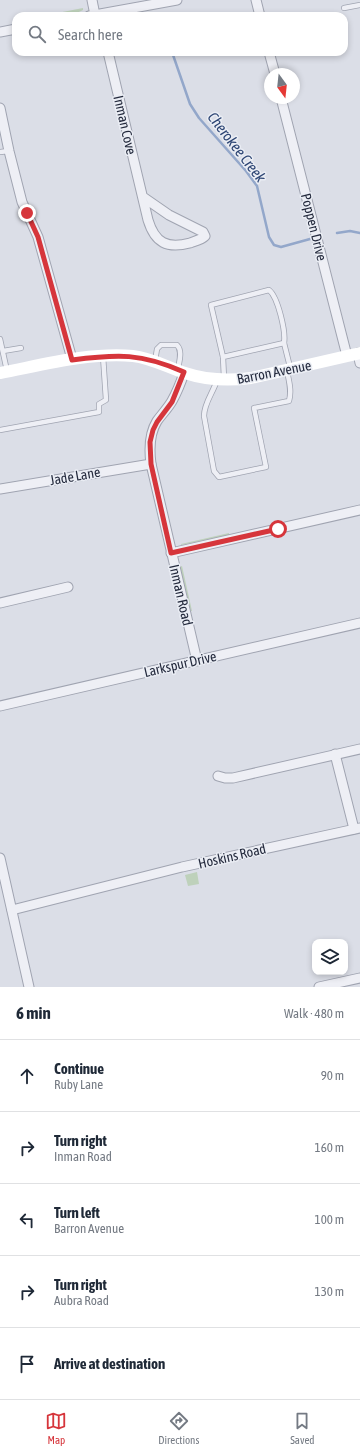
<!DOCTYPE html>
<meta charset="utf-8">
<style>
body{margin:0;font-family:"Asap Condensed",sans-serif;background:#f2f2f3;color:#1f2937}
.controls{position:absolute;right:12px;bottom:12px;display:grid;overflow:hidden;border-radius:8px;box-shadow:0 2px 6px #0003}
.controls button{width:36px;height:36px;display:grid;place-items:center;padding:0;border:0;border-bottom:1px solid #e0e1e3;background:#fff;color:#1f2937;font:20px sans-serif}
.compass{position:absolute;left:264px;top:68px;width:36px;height:36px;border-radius:50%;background:#fff;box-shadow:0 2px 6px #0003;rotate:165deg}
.stop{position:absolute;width:12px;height:12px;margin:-9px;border:3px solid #d6353b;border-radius:50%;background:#fff}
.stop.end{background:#d6353b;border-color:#fff;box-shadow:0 1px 4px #0008}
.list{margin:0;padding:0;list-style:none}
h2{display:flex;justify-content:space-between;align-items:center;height:52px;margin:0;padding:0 16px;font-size:17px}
h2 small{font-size:13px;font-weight:400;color:#747a83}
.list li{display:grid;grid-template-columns:26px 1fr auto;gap:12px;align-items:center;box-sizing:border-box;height:72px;padding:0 16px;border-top:1px solid #e0e1e3}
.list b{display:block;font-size:15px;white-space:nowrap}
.list p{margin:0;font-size:13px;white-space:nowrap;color:#747a83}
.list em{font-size:13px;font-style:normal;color:#747a83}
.icon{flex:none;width:22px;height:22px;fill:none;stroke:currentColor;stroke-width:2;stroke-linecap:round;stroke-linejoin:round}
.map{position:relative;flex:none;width:360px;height:987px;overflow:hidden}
.search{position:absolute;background:#fff;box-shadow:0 2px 6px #0003;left:12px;right:12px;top:12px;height:44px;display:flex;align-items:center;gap:10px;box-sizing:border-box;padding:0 14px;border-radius:12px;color:#747a83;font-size:15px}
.sheet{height:412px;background:#fff}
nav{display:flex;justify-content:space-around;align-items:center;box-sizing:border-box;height:56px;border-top:1px solid #e0e1e3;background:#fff;font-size:11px;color:#747a83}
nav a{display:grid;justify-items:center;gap:2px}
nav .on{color:#d6353b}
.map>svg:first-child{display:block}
</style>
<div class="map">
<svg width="360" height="987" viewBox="0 0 360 987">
<rect width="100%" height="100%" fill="#dbdee7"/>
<!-- green -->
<g fill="#bed1bb">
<path d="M83,8V10C71,17 55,16 42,16Z"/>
<path d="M229,533V535L181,545V544Z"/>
<path d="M182,566L192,611H191L180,567Z"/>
<path d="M197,872L199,884L188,886L185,875Z"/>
</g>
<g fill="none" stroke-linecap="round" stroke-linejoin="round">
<!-- stream -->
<g stroke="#93a7ca" stroke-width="2.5">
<path d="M162,15V16"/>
<path d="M172,52L190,104L199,118L246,171L257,186L269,237L274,245L281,247L310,239"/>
<path d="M337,233L350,231L360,233"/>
</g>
<defs>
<g id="lane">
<path d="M344,8L360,5"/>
<path d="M0,152L9,151"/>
<path d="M0,339L7,371"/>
<path d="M3,351L21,348"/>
<path d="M223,357L211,305L269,290C278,297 286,332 284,343"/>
<path d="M155,361L157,349L161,345H177C183,351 179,362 178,369"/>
<path d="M224,378L223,357L284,343L290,367"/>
<path d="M217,380C213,393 204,403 204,416L214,471L219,477L266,467L254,408L289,401C292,391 289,381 287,371"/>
<path d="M0,430L99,412V404L106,400L103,356"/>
</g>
<g id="street">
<path d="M92,0L95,15"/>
<path d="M256,0L260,16"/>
<path d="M89,16L177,0"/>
<path d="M0,32L16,29"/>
<path d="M108,52L148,220C155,243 167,249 190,243C195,241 201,240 205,236L203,232L169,215L143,197"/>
<path d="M269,52L275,74"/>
<path d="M281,98L347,356"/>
<path d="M0,108L9,151L22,202L38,237L72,359"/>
<path d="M358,353L360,363"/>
<path d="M184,373C181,382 177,392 172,401C168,408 162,414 157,421C149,434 149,449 151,464L197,661"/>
<path d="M0,489L151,464"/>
<path d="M171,553L360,510"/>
<path d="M0,603L68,587"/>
<path d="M0,706L360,623"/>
<path d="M335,754L354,829"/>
<path d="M218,776L225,778H233L360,749"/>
<path d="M0,858L29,987"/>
<path d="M12,910L182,867L360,828"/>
<path d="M319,987L360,978"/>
</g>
</defs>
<!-- lane casing -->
<use href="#lane" stroke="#a0a4b1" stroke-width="6"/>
<!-- street casing -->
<use href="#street" stroke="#a0a4b1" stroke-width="11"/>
<!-- lane -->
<use href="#lane" stroke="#eeeff5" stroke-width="4.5"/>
<!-- street -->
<use href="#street" stroke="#eeeff5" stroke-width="9"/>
<!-- secondary -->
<path stroke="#fff" stroke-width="12" d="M0,373C42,365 90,352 133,356C151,358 167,367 185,373C206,380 228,381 251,378L360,353"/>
</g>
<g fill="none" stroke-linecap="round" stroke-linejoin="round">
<!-- route -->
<path stroke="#d6353b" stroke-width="5" d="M27,213L38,237L72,360C118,354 141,353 184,372L172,402L157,422L153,430L150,442L151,464L171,553L278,529"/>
</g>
<g text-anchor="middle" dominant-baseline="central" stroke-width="3" stroke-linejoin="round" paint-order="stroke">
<!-- street labels -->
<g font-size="14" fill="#242a3d" stroke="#eaedf4">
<text transform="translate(125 125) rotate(77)">Inman Cove</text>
<text transform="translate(314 227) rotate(76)">Poppen Drive</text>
<text transform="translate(274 372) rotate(-11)">Barron Avenue</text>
<text transform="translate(75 476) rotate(-10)">Jade Lane</text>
<text transform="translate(181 595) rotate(77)">Inman Road</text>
<text transform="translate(180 664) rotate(-13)">Larkspur Drive</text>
<text transform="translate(232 856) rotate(-13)">Hoskins Road</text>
</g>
<!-- water labels -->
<g font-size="15" font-style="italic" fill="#2c4473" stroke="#eaedf4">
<text transform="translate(237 147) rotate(52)">Cherokee Creek</text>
</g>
</g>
</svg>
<div class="controls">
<button><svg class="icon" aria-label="layers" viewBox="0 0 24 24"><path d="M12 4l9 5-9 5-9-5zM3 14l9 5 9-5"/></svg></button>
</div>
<svg class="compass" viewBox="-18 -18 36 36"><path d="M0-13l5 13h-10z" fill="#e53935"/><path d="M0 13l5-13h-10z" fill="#747a83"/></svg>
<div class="stop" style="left:278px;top:529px"></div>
<div class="stop end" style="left:27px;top:213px"></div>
<div class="search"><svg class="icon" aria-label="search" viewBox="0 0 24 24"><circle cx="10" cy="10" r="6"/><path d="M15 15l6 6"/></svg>Search here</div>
</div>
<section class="sheet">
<h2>6 min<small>Walk · 480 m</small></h2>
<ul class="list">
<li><svg class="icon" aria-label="ahead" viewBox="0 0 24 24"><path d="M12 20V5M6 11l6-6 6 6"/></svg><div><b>Continue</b><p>Ruby Lane</p></div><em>90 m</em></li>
<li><svg class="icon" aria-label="right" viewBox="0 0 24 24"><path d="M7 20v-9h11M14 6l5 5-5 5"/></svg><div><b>Turn right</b><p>Inman Road</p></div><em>160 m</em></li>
<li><svg class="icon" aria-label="left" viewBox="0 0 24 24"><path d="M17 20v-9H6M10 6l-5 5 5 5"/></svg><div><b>Turn left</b><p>Barron Avenue</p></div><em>100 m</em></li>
<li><svg class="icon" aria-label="right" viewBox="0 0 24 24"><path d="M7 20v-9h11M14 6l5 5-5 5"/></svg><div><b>Turn right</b><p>Aubra Road</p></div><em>130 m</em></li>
<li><svg class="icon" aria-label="arrive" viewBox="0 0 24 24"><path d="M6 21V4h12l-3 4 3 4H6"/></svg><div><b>Arrive at destination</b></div></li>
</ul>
</section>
<nav>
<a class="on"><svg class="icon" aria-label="map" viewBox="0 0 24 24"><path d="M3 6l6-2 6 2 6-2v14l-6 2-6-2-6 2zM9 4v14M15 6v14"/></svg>Map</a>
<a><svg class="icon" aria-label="directions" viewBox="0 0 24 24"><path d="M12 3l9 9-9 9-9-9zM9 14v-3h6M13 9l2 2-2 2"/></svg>Directions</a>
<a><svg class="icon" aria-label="saved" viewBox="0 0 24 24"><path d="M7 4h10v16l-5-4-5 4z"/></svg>Saved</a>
</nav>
